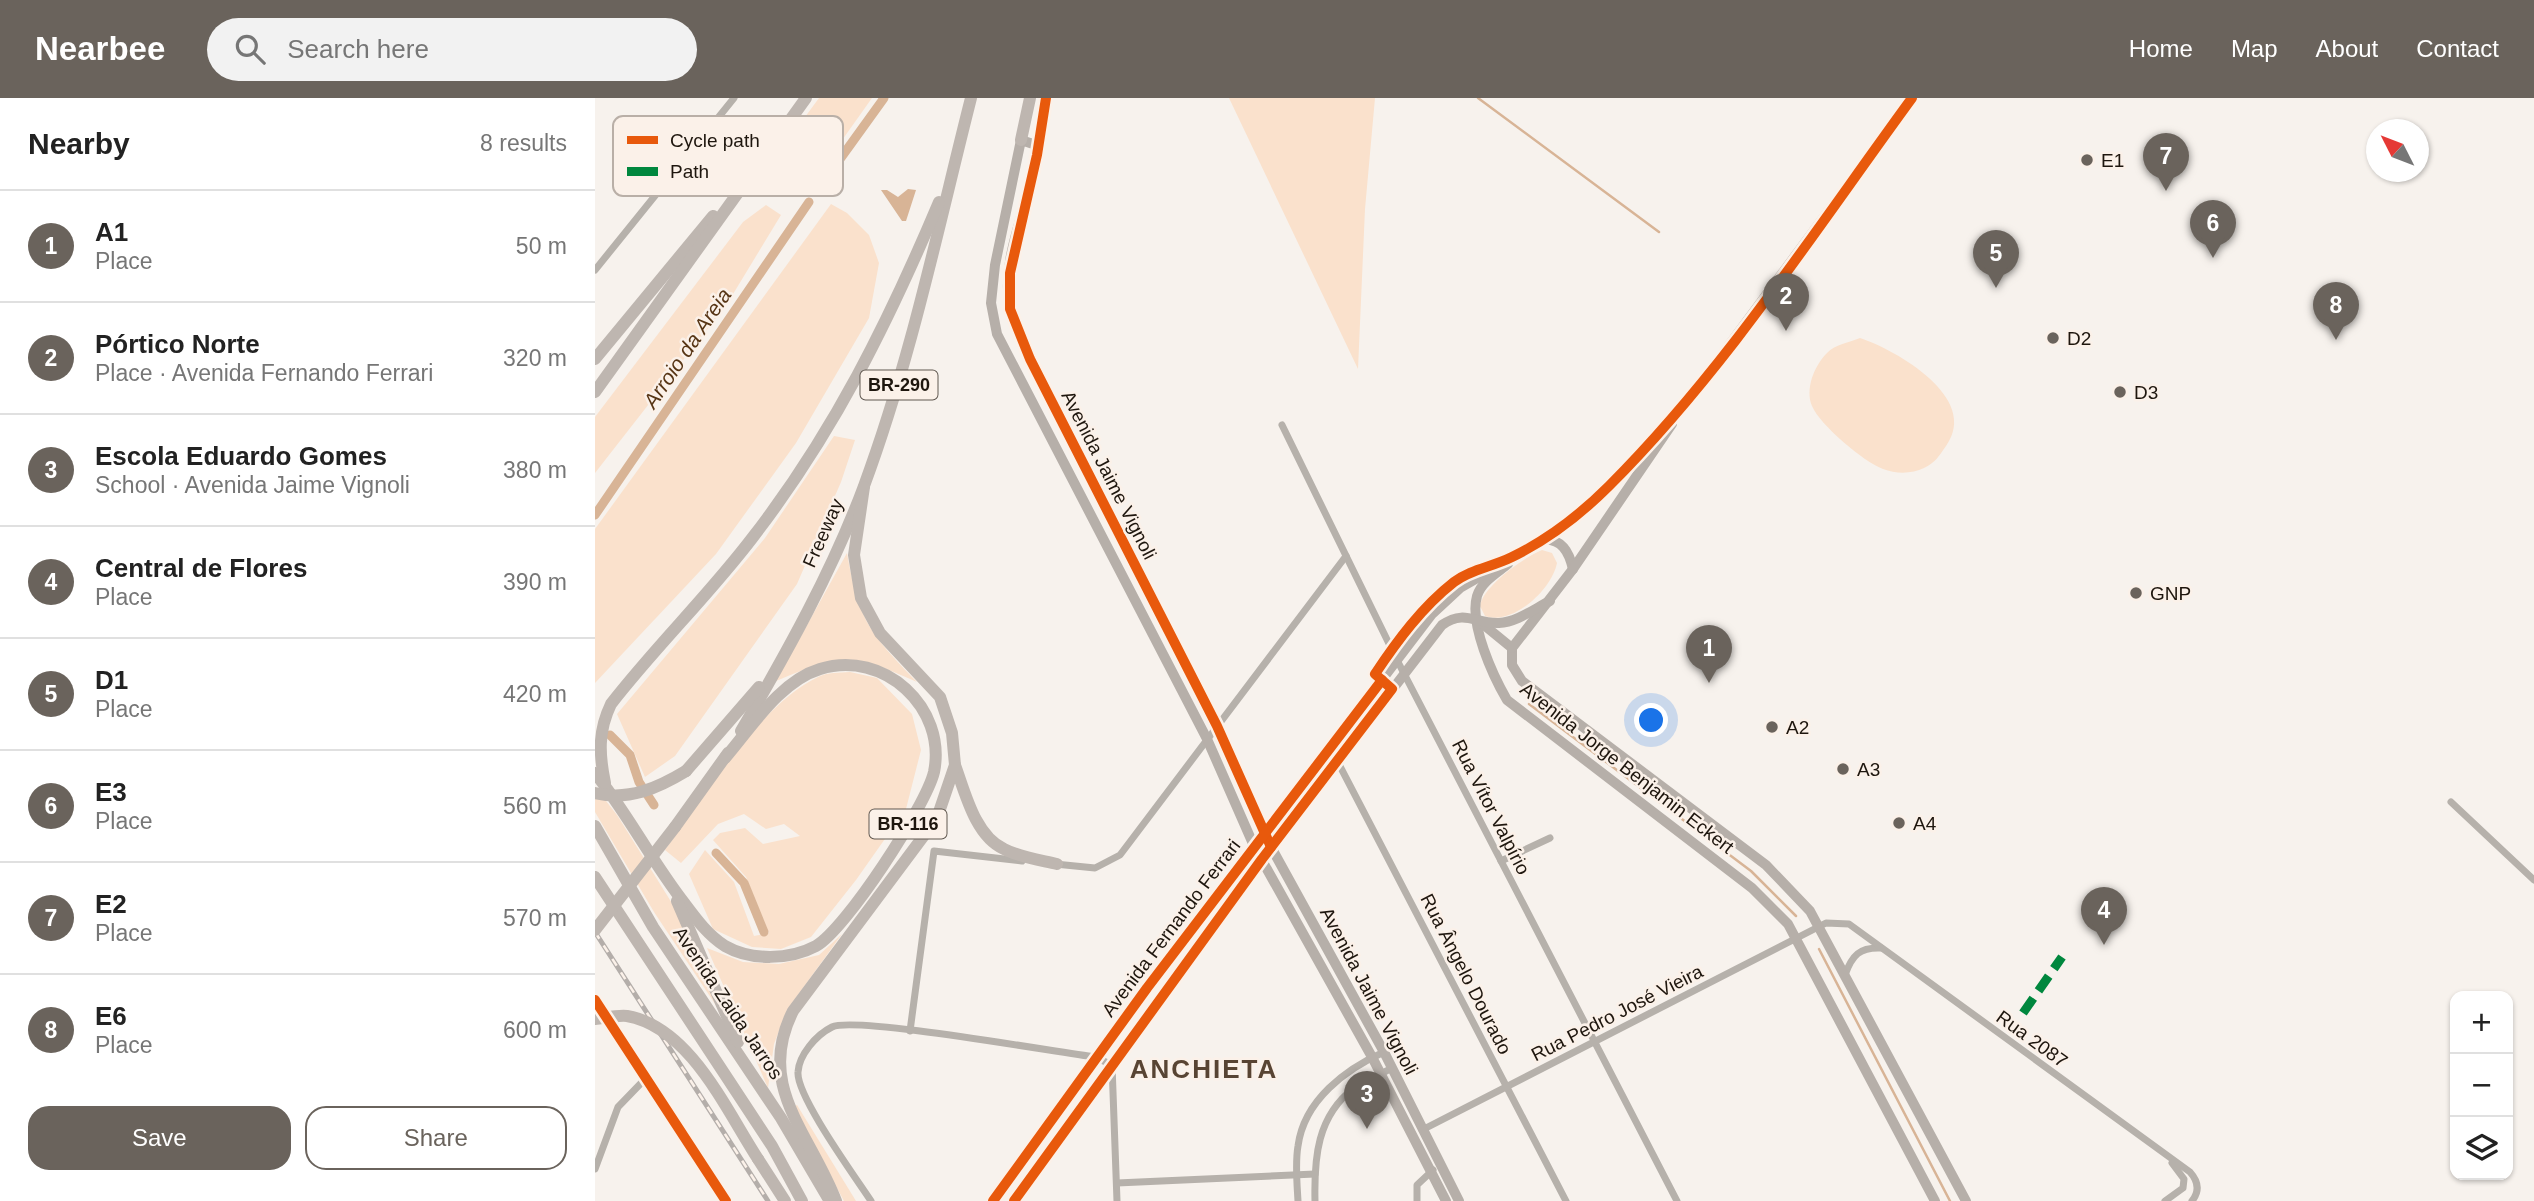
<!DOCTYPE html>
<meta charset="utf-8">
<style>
body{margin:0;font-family:Arial,sans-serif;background:#f2f2f2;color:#222}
.controls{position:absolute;right:21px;bottom:21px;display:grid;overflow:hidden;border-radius:14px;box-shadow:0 2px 5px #0004}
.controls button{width:63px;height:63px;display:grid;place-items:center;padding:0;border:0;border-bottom:2px solid #e0e0e0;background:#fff;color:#222;font:35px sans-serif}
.compass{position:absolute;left:1771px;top:21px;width:63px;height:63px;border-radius:50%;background:#fff;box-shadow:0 2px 5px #0004;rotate:312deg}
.you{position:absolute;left:1057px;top:623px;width:24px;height:24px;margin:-18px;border:5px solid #fff;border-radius:50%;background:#1a73e8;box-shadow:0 0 0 10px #1a73e833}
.badge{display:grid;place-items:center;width:46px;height:46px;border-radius:50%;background:#6a635c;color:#fff;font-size:23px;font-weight:700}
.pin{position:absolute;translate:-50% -58px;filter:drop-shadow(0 2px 4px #0008)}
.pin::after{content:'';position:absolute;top:37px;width:24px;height:21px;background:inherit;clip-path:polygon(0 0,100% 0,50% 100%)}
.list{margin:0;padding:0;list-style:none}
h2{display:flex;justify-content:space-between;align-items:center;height:91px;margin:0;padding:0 28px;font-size:30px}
h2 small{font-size:23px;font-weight:400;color:#767676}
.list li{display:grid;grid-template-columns:46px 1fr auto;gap:21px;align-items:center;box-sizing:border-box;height:112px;padding:0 28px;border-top:2px solid #e0e0e0}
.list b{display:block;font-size:26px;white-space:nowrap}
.list p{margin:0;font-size:23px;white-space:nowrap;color:#767676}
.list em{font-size:23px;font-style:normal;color:#767676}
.actions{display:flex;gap:14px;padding:21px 28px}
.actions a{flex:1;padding:16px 0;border:2px solid #6a635c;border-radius:21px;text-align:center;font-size:24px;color:#6a635c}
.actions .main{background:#6a635c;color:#fff}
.icon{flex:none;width:38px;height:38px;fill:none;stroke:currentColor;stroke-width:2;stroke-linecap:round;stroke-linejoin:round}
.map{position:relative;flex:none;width:1939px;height:1103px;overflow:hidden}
header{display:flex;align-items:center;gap:42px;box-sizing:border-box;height:98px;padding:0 35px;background:#6a635c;color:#fff}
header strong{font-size:33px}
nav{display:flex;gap:38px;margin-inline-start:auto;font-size:24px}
.search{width:490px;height:63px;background:#f2f2f2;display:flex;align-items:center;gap:18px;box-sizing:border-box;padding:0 24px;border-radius:38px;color:#767676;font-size:26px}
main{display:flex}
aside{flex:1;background:#fff}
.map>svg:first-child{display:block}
</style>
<header>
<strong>Nearbee</strong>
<div class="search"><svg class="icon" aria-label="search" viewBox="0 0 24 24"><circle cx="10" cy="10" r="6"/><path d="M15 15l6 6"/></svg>Search here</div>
<nav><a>Home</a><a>Map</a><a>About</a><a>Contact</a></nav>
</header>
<main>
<aside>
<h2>Nearby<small>8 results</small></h2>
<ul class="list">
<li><span class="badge">1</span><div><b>A1</b><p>Place</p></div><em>50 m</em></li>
<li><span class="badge">2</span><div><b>Pórtico Norte</b><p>Place · Avenida Fernando Ferrari</p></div><em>320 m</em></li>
<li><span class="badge">3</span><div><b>Escola Eduardo Gomes</b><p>School · Avenida Jaime Vignoli</p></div><em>380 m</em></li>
<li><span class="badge">4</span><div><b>Central de Flores</b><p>Place</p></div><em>390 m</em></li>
<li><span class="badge">5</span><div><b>D1</b><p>Place</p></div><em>420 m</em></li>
<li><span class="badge">6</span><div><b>E3</b><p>Place</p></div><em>560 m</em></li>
<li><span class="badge">7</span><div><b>E2</b><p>Place</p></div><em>570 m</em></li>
<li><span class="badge">8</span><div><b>E6</b><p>Place</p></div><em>600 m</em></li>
</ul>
<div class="actions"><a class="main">Save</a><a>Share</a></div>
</aside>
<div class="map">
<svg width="1939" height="1103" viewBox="0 0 1939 1103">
<rect width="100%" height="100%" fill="#f7f2ed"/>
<!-- green -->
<g fill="#fae1cc">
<path d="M224,0H277L223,76L198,74L163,83Z"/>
<path d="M634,0H780L770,111L763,271Z"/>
<path d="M236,106L252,115L274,137L284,165L274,220L201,345L121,456L0,585V431Z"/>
<path d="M171,107L186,117L132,206L0,375V319L148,124Z"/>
<path d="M1265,240C1301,252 1386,300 1351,348C1344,358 1340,365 1329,370C1317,376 1301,376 1288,371C1269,364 1225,327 1217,308C1210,291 1219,268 1232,255C1239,247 1255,244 1265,240Z"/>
<path d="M239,338L260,342L246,384L202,486L80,658L50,679L22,616L170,440Z"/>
<path d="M947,452L957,455L962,465C957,491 918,528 890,518L885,508C887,489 929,459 947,452Z"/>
<path d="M252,455C264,524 275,535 322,584C255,554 249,555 181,583Z"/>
<path d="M255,574L282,580L317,616L326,652L311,711L261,782L216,839L186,851L157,849L118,831L94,776L110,752L139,784L159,838L174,835L151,779L118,742L125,735L150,730L168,746L205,738L189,726L171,731L149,716L123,726L86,765L70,752C108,700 165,606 223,579C232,574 245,575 255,574Z"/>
<path d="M0,689L22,717L80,810L126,915L59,814L0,714Z"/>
<path d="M247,836L192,912L179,946L173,990L112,850L148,864L184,866L224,857Z"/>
<path d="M202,1007L261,1103H249L198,1009Z"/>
</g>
<!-- water -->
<path fill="#d8b496" d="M313,91L321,92L311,123H307L286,92H292L303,99Z"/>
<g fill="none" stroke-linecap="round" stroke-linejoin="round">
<!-- stream -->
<g stroke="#d8b496" stroke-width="2.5">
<path d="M883,0L1064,134"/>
<path d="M934,606L1156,773L1201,818"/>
<path d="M1224,851L1355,1103"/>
</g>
<!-- canal -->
<g stroke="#d8b496" stroke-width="9">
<path d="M240,68L289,0"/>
<path d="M0,417L214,104"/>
<path d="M15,637L35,657L44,684L59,707"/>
<path d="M121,755L149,785L169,834"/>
</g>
<!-- street -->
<g stroke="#b6b1ab" stroke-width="7">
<path d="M444,48L451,0"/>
<path d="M0,172L139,0"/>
<path d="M687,327L802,562L1082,1103"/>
<path d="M735,649L971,1103"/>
<path d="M1856,704L1939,782"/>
<path d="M906,763L955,740"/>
<path d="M460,766L500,770L525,757L751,458"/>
<path d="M1250,877C1257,857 1265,849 1286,850"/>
<path d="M315,933L339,753L427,763"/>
<path d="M827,1032L1231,825L1254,826L1595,1074C1603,1083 1605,1093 1597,1103"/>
<path d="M0,1071L23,1009L52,979"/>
<path d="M522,1085L720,1076"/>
<path d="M276,1103C261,1080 201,998 203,974C204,957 221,937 237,929C260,918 460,954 500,959L517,967L522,1103"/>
<path d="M703,1103C702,1085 700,1065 703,1048C709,1002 751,971 789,954"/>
<path d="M720,1103C719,1060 722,1018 759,990C770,982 785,977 797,970"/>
<path d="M822,1103V1087L838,1072"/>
<path d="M1570,1103L1588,1090L1589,1081L1577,1065"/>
</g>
<!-- secondary -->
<g stroke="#b6afa9" stroke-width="10">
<path d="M1098,296L1317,0"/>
<path d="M947,442C967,440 974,454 978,471"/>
<path d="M913,466C902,475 886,484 882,498C874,526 898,578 912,602L1157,790L1193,826L1340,1103"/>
<path d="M884,523L917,550"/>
<path d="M917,550V567L927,583L1171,767L1215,813L1371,1103"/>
<path d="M917,550L978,471L1077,326"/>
<path d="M0,902L131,1103"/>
<path d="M398,1103L552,890L837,516L865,490L926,455L981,418L1014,388L1100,293"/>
<path d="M419,1103L667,761L847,527C871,511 879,526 904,525C922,524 939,511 955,503"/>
<path d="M851,1103L777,959L659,748L612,641L402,236L396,205L400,167L426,42L444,48C438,100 404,156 415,211C418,227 428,245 435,261L622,628L676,749L789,954L864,1103"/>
</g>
<!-- highway -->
<g stroke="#beb6b0" stroke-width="12">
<path d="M426,42L435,0"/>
<path d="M0,261L118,118"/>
<path d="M0,294L211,0"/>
<path d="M146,633C192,554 237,474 269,388C316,261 343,130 376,0"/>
<path d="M360,667C370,694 380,738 409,751C424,759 445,762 462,766"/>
<path d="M91,673L164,589"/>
<path d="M0,675C33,716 57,764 90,806C102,822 113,837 130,848C156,863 195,862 221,848C251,831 331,708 339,674C352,610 289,551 225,571C185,583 156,630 130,660"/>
<path d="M10,685C4,656 3,633 16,606C61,548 114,497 158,439C239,334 293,225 344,104"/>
<path d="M0,728L58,829L186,1020L233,1100"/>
<path d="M80,729L133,655"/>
<path d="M0,779L177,1048L207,1103"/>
<path d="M82,803L143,944"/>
<path d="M163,1061L190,1103"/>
<path d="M241,1103C215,1035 160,988 198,913L342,720L360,667L357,635L345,599L285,535L266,500L259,457L269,389"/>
</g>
<defs>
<path id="rail" d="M0,834L173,1103"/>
</defs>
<!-- rail casing -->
<use href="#rail" stroke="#b4aeaa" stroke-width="5"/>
<!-- rail -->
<use href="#rail" stroke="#fbf1e9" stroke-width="2.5" stroke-dasharray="8" stroke-linecap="butt"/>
<!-- highway-bridge -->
<g stroke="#beb6b0" stroke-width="12">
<path d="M0,695C34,703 63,690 91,673"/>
<path d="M0,832L80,729"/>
<path d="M0,921C10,920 22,917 32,918C95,929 131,1012 163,1061"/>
</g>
<!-- quiet -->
<path stroke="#00873e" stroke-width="9" stroke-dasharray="18 9" stroke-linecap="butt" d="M1428,915L1467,859"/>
<defs>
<g id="cycleway">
<path d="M451,0L442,57L415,175V211L435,261L622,628L676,749"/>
<path d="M0,902L131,1103"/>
<path d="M398,1103L552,890L787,582"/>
<path d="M419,1103L667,761L797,591L780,576C802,543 827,509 859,484C876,471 897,469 917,459C952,442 987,415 1014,388C1130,272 1221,131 1317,0"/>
</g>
</defs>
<!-- cycleway casing -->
<use href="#cycleway" stroke="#fbf1e9" stroke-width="15"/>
<!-- cycleway -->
<use href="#cycleway" stroke="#e8590c" stroke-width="10"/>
</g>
<!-- markers -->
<g fill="#6a635c" stroke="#fbf1e9" stroke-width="2.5">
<circle cx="1492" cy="62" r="7"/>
<circle cx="1458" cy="240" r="7"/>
<circle cx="1525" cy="294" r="7"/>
<circle cx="1541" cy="495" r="7"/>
<circle cx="1177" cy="629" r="7"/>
<circle cx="1248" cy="671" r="7"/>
<circle cx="1304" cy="725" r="7"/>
</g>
<g text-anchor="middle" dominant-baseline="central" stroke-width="5" stroke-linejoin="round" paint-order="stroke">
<!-- shield labels -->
<g fill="#fbf1e9" stroke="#605850" stroke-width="2">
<rect x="265.5" y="272.5" width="77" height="29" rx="5"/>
<rect x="274.5" y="711.5" width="77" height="29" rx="5"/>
</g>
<g font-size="18" font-weight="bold" fill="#1e160e">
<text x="304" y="287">BR-290</text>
<text x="313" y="726">BR-116</text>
</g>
<!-- poi labels -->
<g font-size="19" fill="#1e160e" stroke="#fbf1e9" text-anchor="start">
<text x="1506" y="62">E1</text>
<text x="1472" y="240">D2</text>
<text x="1539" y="294">D3</text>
<text x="1555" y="495">GNP</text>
<text x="1191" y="629">A2</text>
<text x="1262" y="671">A3</text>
<text x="1318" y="725">A4</text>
</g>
<!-- street labels -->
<g font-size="19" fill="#1e160e" stroke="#fbf1e9">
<text transform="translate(514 377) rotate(63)">Avenida Jaime Vignoli</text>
<text transform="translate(228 435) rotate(-66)">Freeway</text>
<text transform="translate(1032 670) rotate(38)">Avenida Jorge Benjamin Eckert</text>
<text transform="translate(896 709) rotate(63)">Rua Vítor Valpírio</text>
<text transform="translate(576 830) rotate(-53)">Avenida Fernando Ferrari</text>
<text transform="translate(871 876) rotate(63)">Rua Ângelo Dourado</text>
<text transform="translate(774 893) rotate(62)">Avenida Jaime Vignoli</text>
<text transform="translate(133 905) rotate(56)">Avenida Zaida Jarros</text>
<text transform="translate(1022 915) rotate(-27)">Rua Pedro José Vieira</text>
<text transform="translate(1437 941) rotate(36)">Rua 2087</text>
</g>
<!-- water labels -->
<g font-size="21" font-style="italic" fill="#573515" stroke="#fbf1e9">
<text transform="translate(92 250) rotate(-56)">Arroio da Areia</text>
</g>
<!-- district labels -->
<g font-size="26" font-weight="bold" letter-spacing="2" fill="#584433" stroke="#fbf1e9">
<text x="609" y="971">ANCHIETA</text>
</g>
</g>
<!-- legend -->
<rect x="18" y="18" width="230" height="80" rx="10" fill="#fbf1e9" stroke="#b9afa7" stroke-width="2"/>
<rect x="32" y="38" width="31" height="8" fill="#e8590c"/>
<rect x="32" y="69" width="31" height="9" fill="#00873e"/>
<g font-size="19" fill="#1e160e">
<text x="75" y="49">Cycle path</text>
<text x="75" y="80">Path</text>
</g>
</svg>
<div class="controls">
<button>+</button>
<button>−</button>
<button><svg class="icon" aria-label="layers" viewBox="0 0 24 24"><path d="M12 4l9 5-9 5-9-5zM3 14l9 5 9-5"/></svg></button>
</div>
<svg class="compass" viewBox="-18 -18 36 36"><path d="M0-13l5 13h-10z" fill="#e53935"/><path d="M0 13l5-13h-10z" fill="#767676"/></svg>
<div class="you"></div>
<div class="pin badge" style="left:1114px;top:585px">1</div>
<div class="pin badge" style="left:1191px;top:233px">2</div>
<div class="pin badge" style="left:772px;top:1031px">3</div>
<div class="pin badge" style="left:1509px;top:847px">4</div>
<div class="pin badge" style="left:1401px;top:190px">5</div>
<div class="pin badge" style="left:1618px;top:160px">6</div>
<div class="pin badge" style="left:1571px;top:93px">7</div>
<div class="pin badge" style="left:1741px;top:242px">8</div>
</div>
</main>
